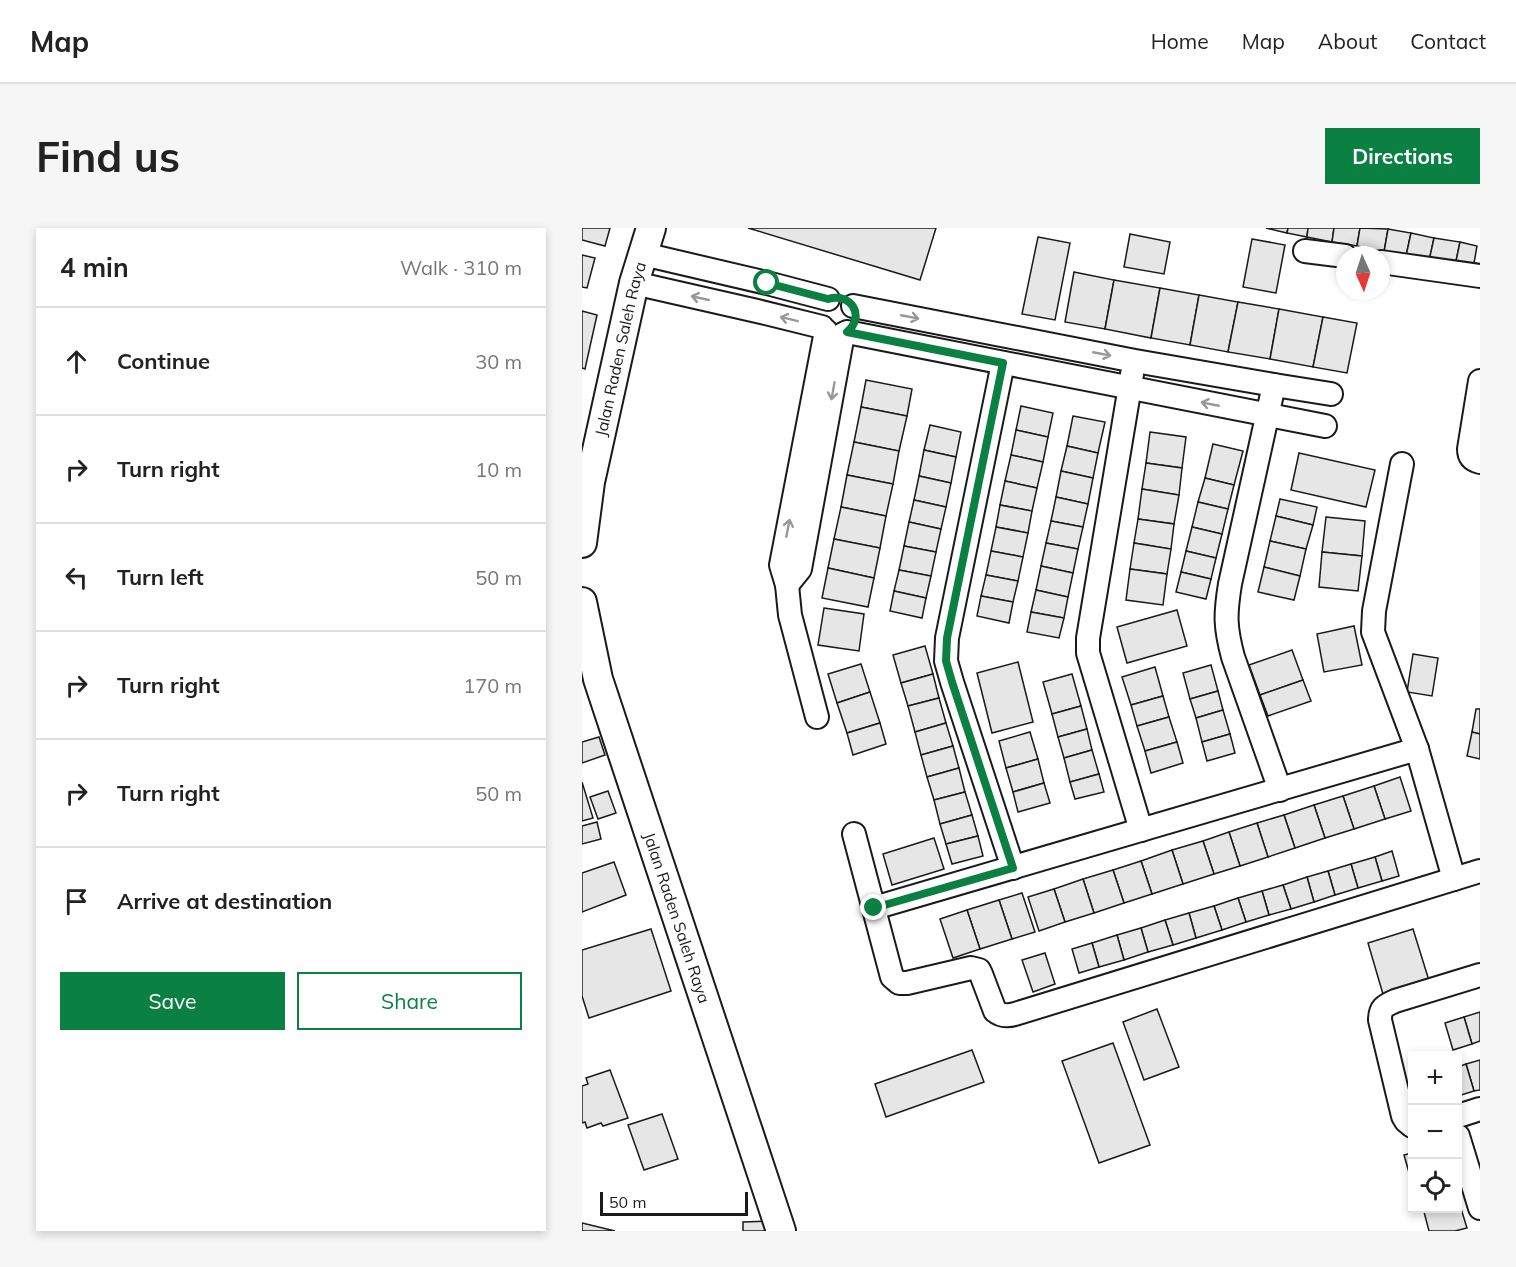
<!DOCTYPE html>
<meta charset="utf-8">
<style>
body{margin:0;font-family:Mulish,sans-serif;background:#f6f6f6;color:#222}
.controls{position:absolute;right:18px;bottom:18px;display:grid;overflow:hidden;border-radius:0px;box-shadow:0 3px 9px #0003}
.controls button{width:54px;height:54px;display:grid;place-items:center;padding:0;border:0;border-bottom:2px solid #e0e0e0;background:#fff;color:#222;font:30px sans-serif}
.compass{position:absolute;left:754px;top:18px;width:54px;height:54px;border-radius:50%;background:#fff;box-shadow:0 3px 9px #0003;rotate:177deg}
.scale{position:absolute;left:18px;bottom:15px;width:148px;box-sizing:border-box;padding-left:6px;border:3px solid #1a1a1a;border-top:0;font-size:16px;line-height:21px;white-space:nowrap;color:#1a1a1a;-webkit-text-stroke:4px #fff;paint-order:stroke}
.stop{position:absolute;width:18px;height:18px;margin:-14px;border:4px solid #0b8043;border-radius:50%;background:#fff}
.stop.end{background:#0b8043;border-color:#fff;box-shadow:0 2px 6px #0008}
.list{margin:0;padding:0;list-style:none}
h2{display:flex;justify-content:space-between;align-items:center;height:78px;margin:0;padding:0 24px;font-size:26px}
h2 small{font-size:20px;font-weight:400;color:#767676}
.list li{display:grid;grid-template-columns:39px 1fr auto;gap:18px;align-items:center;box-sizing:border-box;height:108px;padding:0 24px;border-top:2px solid #e0e0e0}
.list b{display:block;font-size:22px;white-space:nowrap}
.list em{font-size:20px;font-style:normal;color:#767676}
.actions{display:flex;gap:12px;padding:18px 24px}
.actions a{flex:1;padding:14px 0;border:2px solid #0b8043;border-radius:0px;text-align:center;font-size:21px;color:#0b8043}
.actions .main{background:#0b8043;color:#fff}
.icon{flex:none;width:33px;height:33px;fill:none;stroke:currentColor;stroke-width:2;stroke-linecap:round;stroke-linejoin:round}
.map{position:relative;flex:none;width:898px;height:1003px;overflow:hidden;border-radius:0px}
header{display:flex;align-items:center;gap:36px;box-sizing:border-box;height:84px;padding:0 30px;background:#fff;border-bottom:2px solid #e0e0e0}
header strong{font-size:28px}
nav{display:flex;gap:33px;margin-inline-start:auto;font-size:21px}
.intro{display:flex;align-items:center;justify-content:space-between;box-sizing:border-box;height:144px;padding:0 36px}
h1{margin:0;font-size:42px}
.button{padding:15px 27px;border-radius:0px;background:#0b8043;color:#fff;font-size:21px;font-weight:700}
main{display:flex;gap:36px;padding:0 36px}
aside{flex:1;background:#fff;border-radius:0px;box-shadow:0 3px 9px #0003}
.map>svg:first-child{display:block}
</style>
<header>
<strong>Map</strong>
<nav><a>Home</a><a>Map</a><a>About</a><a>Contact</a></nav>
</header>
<div class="intro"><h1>Find us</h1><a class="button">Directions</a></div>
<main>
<aside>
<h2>4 min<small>Walk · 310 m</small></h2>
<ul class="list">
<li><svg class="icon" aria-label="ahead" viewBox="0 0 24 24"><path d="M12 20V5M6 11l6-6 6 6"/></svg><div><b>Continue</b></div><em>30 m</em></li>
<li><svg class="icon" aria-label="right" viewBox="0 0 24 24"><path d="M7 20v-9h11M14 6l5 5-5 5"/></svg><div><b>Turn right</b></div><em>10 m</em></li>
<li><svg class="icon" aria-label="left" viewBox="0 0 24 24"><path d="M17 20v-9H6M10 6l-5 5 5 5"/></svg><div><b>Turn left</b></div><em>50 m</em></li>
<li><svg class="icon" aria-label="right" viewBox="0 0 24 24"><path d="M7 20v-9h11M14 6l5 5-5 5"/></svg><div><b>Turn right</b></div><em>170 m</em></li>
<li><svg class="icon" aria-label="right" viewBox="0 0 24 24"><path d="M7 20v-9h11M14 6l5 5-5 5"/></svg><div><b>Turn right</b></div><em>50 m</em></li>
<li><svg class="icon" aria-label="arrive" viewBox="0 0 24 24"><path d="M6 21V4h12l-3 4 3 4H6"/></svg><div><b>Arrive at destination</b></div></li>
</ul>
<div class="actions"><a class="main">Save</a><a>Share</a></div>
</aside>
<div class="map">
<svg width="898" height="1003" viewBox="0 0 898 1003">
<rect width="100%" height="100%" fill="#fff"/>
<!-- building -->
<g fill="#e6e6e6" stroke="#1a1a1a" stroke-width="1.5">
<path d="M0,0H28L23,18L0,12Z"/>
<path d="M166,0H354L338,52Z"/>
<path d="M684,0H706L705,5Z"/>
<path d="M706,0H726L725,9L705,5Z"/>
<path d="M726,0H752L750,14L725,9Z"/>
<path d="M752,0H778L775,18L750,14Z"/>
<path d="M778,0L806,1L802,24L775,18Z"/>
<path d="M806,1L829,5L824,28L802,24Z"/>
<path d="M829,5L852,10L847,33L824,28Z"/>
<path d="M548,6L588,14L582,46L542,39Z"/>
<path d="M456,9L488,15L473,92L440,86Z"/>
<path d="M852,10L878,14L873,38L847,33Z"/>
<path d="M670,11L703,17L694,65L661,59Z"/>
<path d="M878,14L895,18L891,41L873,38Z"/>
<path d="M0,27L13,30L5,60L0,59Z"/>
<path d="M492,44L532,52L523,101L483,94Z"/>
<path d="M532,52L578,60L569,110L523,101Z"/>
<path d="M578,60L617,67L608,117L569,110Z"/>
<path d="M617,67L656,74L646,124L608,117Z"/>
<path d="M656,74L697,81L688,131L646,124Z"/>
<path d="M697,81L741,89L731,139L688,131Z"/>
<path d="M0,83L15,87L3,141L0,140Z"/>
<path d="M741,89L775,95L765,145L731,139Z"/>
<path d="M284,152L330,161L325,188L279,179Z"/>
<path d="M439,178L471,185L466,209L434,202Z"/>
<path d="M279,179L325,188L317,223L272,214Z"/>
<path d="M491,188L523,194L516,225L485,218Z"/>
<path d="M348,197L379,204L374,229L342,222Z"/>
<path d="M434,202L466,209L461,234L429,227Z"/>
<path d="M568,204L604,209L600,240L564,235Z"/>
<path d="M272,214L317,223L311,256L265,247Z"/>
<path d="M631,216L661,223L652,257L623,250Z"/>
<path d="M485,218L516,225L511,250L479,243Z"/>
<path d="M342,222L374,229L369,255L337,248Z"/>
<path d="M717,225L793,242L784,279L709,262Z"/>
<path d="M429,227L461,234L455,260L423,253Z"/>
<path d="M564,235L600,240L597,267L560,261Z"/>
<path d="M479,243L511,250L506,276L474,269Z"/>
<path d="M265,247L311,256L304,288L259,279Z"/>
<path d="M337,248L369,255L364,279L332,272Z"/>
<path d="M623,250L652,257L646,281L616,274Z"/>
<path d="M423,253L455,260L450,283L418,277Z"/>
<path d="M560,261L597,267L592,296L556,291Z"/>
<path d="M474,269L506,276L501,299L469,293Z"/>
<path d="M698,271L735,279L731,297L694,288Z"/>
<path d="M332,272L364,279L359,301L327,294Z"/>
<path d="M616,274L646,281L640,306L610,299Z"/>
<path d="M418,277L450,283L446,305L414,299Z"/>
<path d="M259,279L304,288L298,320L252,311Z"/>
<path d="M694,288L731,297L724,321L688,313Z"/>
<path d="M744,289L783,293L780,328L740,324Z"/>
<path d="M556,291L592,296L589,321L552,315Z"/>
<path d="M469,293L501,299L496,321L464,315Z"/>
<path d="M327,294L359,301L354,324L322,318Z"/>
<path d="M414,299L446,305L441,329L409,323Z"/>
<path d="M610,299L640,306L634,330L604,323Z"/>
<path d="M252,311L298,320L292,350L246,340Z"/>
<path d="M688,313L724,321L718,348L682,339Z"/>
<path d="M464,315L496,321L491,345L459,338Z"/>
<path d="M552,315L589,321L585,346L548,341Z"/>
<path d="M322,318L354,324L349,348L317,342Z"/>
<path d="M409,323L441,329L436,353L404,347Z"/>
<path d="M604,323L634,330L629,351L599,344Z"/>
<path d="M740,324L780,328L776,363L737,359Z"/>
<path d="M459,338L491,345L486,369L454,362Z"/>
<path d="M682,339L718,348L712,372L676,364Z"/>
<path d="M246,340L292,350L286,379L240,370Z"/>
<path d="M548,341L585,346L581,377L544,372Z"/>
<path d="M317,342L349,348L344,370L312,363Z"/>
<path d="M599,344L629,351L624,371L594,364Z"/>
<path d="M404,347L436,353L431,374L399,368Z"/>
<path d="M454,362L486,369L482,390L449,384Z"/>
<path d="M312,363L344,370L340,390L308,383Z"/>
<path d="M399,368L431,374L427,395L395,388Z"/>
<path d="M242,380L282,386L277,423L236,417Z"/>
<path d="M595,382L605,418L545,435L535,399Z"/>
<path d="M449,384L482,390L477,410L445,404Z"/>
<path d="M772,398L780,437L742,444L735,406Z"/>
<path d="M343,418L351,446L319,455L311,427Z"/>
<path d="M710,422L721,452L678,467L667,437Z"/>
<path d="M831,426L856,430L850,468L825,464Z"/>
<path d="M436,434L451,494L410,505L395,445Z"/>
<path d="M279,436L288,464L255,475L246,446Z"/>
<path d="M629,437L636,463L608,471L601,445Z"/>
<path d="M573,439L581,468L549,477L540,449Z"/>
<path d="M351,446L357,470L326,478L319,455Z"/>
<path d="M490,446L499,478L470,486L461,454Z"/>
<path d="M721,452L729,473L686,488L678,467Z"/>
<path d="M636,463L641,482L614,490L608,471Z"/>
<path d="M288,464L298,495L265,505L255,475Z"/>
<path d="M581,468L587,489L555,498L549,477Z"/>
<path d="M357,470L364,495L333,504L326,478Z"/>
<path d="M499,478L505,501L476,509L470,486Z"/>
<path d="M894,481H898V506L890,504Z"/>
<path d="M641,482L648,506L620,514L614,490Z"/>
<path d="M587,489L595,514L563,523L555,498Z"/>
<path d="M298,495L304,516L271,527L265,505Z"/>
<path d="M364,495L371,518L339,527L333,504Z"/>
<path d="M505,501L510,522L482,530L476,509Z"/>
<path d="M448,504L456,531L424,540L417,513Z"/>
<path d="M890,504L898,506V531L885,528Z"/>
<path d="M648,506L653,525L625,533L620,514Z"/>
<path d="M17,509L23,527L0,535V514Z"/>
<path d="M595,514L601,535L569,545L563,523Z"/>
<path d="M371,518L377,540L345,549L339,527Z"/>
<path d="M510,522L517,546L488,554L482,530Z"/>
<path d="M456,531L462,555L431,564L424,540Z"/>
<path d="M377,540L383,564L352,572L345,549Z"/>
<path d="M517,546L522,564L493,571L488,554Z"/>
<path d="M818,549L829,583L803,591L792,558Z"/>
<path d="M0,554L11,590L0,593Z"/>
<path d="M462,555L468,575L436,584L431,564Z"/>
<path d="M792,558L803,591L772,601L761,568Z"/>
<path d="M26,563L34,585L16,591L8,569Z"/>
<path d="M383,564L390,587L358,596L352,572Z"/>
<path d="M761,568L772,601L743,610L732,577Z"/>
<path d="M732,577L743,610L713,620L702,587Z"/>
<path d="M390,587L396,608L364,616L358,596Z"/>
<path d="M702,587L713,620L686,629L675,595Z"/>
<path d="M15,594L19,611L0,616V598Z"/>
<path d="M675,595L686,629L658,638L647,604Z"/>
<path d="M647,604L658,638L632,646L621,613Z"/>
<path d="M396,608L401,628L370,636L364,616Z"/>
<path d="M352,610L362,641L310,657L301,626Z"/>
<path d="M621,613L632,646L601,656L590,622Z"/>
<path d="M590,622L601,656L570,666L559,633Z"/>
<path d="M810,623L817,648L800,653L793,629Z"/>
<path d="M793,629L800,653L776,660L769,636Z"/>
<path d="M559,633L570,666L542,675L531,642Z"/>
<path d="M32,634L44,667L0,684V645Z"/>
<path d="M769,636L776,660L753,667L746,643Z"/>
<path d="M531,642L542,675L512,685L501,651Z"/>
<path d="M746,643L753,667L732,674L725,649Z"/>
<path d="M725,649L732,674L709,681L701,657Z"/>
<path d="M501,651L512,685L483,694L472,661Z"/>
<path d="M701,657L709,681L687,687L680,663Z"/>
<path d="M472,661L483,694L457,703L446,669Z"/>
<path d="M680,663L687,687L664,694L656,670Z"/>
<path d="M440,665L453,704L430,711L417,672Z"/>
<path d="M656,670L664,694L640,702L632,678Z"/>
<path d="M417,672L430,711L398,721L385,682Z"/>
<path d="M632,678L640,702L614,710L607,685Z"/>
<path d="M385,682L398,721L371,730L358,691Z"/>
<path d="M607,685L614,710L591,717L583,692Z"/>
<path d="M583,692L591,717L566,724L559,700Z"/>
<path d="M559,700L566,724L542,732L535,707Z"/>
<path d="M69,701L89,763L7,790L0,768V722Z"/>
<path d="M831,701L849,759L803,773L786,715Z"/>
<path d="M535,707L542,732L517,739L510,715Z"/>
<path d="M510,715L517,739L497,745L490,721Z"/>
<path d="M463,725L473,756L451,764L440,732Z"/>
<path d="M575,781L597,839L562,852L541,794Z"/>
<path d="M898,784V813L890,816L882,789Z"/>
<path d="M882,789L890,816L871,822L863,795Z"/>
<path d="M531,815L568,917L517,935L480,833Z"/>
<path d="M390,822L402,854L304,889L293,856Z"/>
<path d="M898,832V862L892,863L884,836Z"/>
<path d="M884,836L892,863L876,868V839Z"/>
<path d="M28,842L46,890L21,898L19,895L5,900L3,894L0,895V858L6,856L4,850Z"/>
<path d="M80,886L96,931L62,942L46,897Z"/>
<path d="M830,925V955L822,927Z"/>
<path d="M876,974H877L885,1000L873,1003H847L842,984L853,980H876Z"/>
<path d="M190,993L191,1003H161V994Z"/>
<path d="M0,995L33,1003H0Z"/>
</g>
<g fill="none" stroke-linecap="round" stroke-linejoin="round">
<defs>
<g id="minor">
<path d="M723,23L763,28"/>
<path d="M61,26L185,55L246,71"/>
<path d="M799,34L898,48"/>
<path d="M52,55L175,83L240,99"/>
<path d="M271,78L553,133L692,157L648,356C643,387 643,399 651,429L698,562"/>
<path d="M265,104L743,198"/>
<path d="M421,135L365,410L364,433L370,454L431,640"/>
<path d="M550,146L506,410V425L559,602"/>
<path d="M898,153L887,221C887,229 890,232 898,234"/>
<path d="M692,157L749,166"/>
<path d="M820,236L792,383L791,404L835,521L872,651"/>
<path d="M205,357L218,341L261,106"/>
<path d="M235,489L208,387L205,357L199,337L244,103"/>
<path d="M272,606L310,749L317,755H325L389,740L397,742L399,746L413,783C419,788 426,788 433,786L898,643"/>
<path d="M292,680L835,521"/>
<path d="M876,888L898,881"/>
<path d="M830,898L824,893L821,888L798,792C798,780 802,778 813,773L898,747"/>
<path d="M876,908L898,980"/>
</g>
<g id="major">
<path id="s1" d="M0,315L8,254L52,55L69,0"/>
<path id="s2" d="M0,374L16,451L199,1003"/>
</g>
</defs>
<!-- minor casing -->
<use href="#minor" stroke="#1a1a1a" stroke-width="26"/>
<!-- major casing -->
<use href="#major" stroke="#1a1a1a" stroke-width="32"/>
<!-- minor -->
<use href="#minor" stroke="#fff" stroke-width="22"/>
<!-- major -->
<use href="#major" stroke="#fff" stroke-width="28"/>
</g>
<!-- one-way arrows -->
<defs><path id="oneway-shaft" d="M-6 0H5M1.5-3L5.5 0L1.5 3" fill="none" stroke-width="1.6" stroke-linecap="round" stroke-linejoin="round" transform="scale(1.5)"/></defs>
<g stroke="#989898">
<use href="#oneway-shaft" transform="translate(118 70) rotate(-167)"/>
<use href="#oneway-shaft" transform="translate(328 89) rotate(11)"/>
<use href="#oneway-shaft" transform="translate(207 91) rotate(-166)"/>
<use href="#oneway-shaft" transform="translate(520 126) rotate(11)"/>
<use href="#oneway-shaft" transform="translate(251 163) rotate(100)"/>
<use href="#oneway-shaft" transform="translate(628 176) rotate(-169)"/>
<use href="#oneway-shaft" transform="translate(206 300) rotate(-79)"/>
</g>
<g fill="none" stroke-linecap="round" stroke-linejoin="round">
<!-- route -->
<path stroke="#0b8043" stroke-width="8" d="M185,55L246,71C269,64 284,88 265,104L421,135L365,410L364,433L370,454L431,640L292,680"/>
</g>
<g text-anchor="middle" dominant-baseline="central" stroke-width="4.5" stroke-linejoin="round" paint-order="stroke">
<!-- street labels -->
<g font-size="16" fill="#1a1a1a" stroke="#fff">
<text stroke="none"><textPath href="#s1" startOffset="198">Jalan Raden Saleh Raya</textPath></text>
<text stroke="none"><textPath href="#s2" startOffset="330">Jalan Raden Saleh Raya</textPath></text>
</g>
</g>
</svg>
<div class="controls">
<button>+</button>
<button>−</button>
<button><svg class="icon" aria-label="locate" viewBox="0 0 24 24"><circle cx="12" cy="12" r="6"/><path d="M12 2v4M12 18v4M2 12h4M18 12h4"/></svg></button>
</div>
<svg class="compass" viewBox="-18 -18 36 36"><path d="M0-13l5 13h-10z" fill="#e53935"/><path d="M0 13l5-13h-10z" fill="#767676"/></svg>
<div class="scale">50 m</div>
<div class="stop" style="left:185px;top:55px"></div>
<div class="stop end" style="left:292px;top:680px"></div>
</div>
</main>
